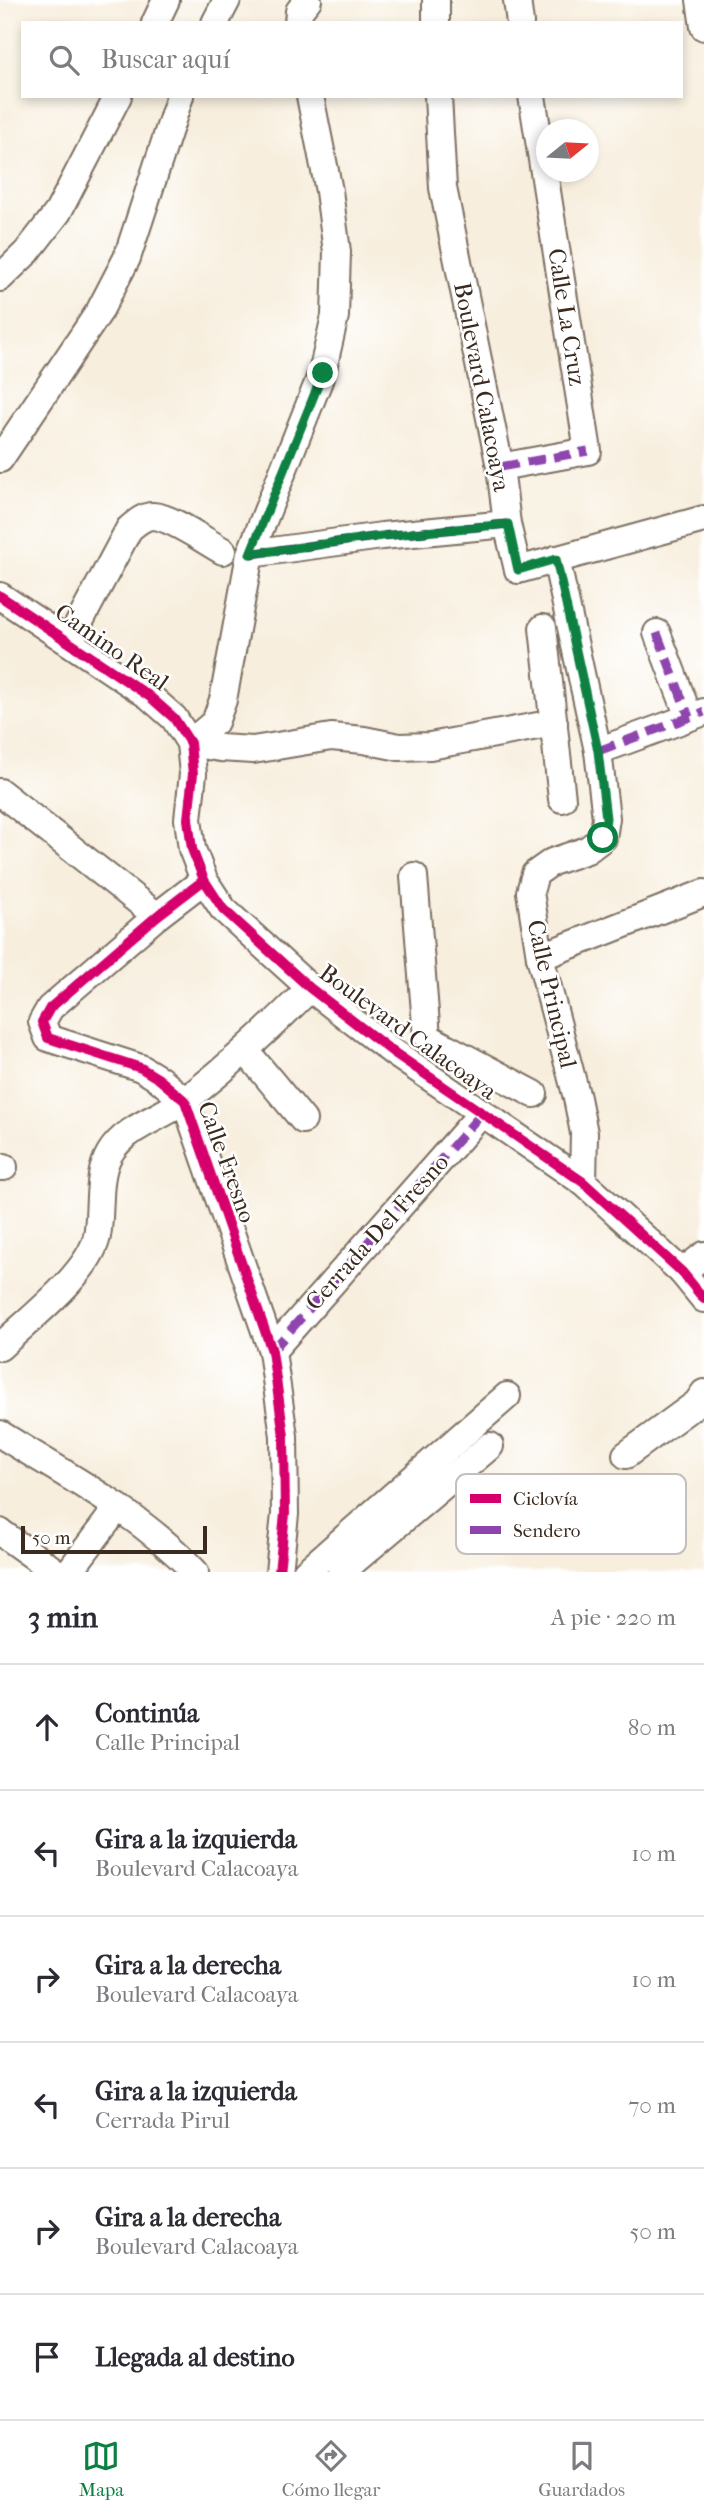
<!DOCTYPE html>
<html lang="es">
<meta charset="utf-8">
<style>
body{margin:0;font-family:"IM FELL French Canon",serif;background:#f7f7f7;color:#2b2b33}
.compass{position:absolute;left:536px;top:119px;width:63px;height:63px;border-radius:50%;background:#fff;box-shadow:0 4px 10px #0003;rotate:72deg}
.scale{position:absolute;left:21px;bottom:18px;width:186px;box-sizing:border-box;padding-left:7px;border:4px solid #3b2a1e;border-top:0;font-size:19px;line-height:24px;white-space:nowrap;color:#3b2a1e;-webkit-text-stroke:5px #fff;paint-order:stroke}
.stop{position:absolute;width:21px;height:21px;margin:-16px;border:5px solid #0b8043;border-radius:50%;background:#fff}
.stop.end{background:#0b8043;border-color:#fff;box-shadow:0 2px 7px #0008}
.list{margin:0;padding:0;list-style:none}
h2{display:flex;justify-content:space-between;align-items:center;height:91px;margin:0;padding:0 28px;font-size:30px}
h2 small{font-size:23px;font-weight:400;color:#7c7c81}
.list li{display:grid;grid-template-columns:46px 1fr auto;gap:21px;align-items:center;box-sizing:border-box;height:126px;padding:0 28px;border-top:2px solid #e1e1e2}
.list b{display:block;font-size:26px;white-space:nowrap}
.list p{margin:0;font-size:23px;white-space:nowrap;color:#7c7c81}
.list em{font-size:23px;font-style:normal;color:#7c7c81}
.icon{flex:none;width:38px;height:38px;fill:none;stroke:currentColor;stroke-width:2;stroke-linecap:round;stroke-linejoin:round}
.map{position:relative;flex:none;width:704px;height:1572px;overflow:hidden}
.search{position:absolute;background:#fff;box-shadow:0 4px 10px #0003;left:21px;right:21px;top:21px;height:77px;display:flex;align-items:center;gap:18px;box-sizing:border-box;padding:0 24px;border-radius:0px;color:#7c7c81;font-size:26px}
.sheet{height:847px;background:#fff}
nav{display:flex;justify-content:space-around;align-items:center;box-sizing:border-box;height:98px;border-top:2px solid #e1e1e2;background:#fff;font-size:19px;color:#7c7c81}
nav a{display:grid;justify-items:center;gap:4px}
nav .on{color:#0b8043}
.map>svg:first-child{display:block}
</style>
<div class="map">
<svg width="704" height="1572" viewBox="0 0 704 1572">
<rect width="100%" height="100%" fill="#fff"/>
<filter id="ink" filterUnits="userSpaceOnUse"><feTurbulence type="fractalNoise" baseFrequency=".0143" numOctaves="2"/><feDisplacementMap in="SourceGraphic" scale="14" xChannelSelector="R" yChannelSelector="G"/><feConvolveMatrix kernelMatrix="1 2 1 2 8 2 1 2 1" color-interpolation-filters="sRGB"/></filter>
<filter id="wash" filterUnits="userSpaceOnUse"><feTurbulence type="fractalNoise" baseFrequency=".00686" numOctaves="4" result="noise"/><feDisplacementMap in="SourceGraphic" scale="28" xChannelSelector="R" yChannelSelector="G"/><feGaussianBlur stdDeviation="1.57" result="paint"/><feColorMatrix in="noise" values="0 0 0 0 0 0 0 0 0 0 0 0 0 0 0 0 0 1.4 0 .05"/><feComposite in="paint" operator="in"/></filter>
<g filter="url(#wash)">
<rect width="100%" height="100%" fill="#f7eedd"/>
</g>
<g filter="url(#ink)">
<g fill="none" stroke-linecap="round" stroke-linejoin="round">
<defs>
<g id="minor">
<path d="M436,0V23"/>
<path d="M517,0L520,23"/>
<path d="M700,0L704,27"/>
<path d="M155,23L166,0"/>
<path d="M215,23L227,0"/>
<path d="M298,23L299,11L308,0"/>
<path d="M438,96L443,188L500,467L507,524L518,570L704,519"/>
<path d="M0,278L27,252L58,212L118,96"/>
<path d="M0,459L99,312L127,258L180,96"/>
<path d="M500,467L588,451L532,96"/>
<path d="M250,554L382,536L507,524"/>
<path d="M556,559L598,751L606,818L603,838L587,850L552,862L535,874L530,892L540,957L577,1098L584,1133L583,1182"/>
<path d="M0,596L149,696L174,718L190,743L193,774L188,819L192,849L204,880L223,909L310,988L393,1052L583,1182L682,1272L704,1299"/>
<path d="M543,628L562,799"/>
<path d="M657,633L689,717"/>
<path d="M69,642L129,529C136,523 143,516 153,516C172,517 206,542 223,551"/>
<path d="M190,743L215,722L223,700L250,554L322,373L335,316L337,252L329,191L310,96"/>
<path d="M190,743L220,748L253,750L331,737L364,740L399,747L430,746L554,723"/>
<path d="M598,751L704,712"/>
<path d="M0,792L157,916"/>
<path d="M414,876L427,1037L534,1094"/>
<path d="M204,880L157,916L50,1008L42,1022L48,1038L141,1068L159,1079L185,1101L272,1351L284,1436L285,1514L279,1572"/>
<path d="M540,957L704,893"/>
<path d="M246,1051L303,1120"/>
<path d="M0,1167H4"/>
<path d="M682,1272L704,1255"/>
<path d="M0,1347C27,1321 90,1273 97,1236C102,1210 96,1176 110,1153C126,1126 164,1117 188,1098C232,1064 271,1027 310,988"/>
<path d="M272,1351L482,1113"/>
<path d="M0,1434C67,1476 141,1514 195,1572"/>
<path d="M626,1455L697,1403L704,1393"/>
<path d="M0,1532L56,1572"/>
<path d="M69,1572L118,1507"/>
<path d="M306,1572L507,1396"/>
<path d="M341,1572L490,1446"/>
</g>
</defs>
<!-- minor casing -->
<use href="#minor" stroke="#7d6f61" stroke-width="30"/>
<!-- minor -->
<use href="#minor" stroke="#fff" stroke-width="26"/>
<!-- quiet -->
<g stroke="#8e44ad" stroke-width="9" stroke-dasharray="18 9" stroke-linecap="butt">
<path d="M500,467L588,451"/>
<path d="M250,554L382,536L507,524"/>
<path d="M657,633L689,717"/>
<path d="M598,751L704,712"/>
<path d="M272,1351L482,1113"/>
</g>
<defs>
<g id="cycleway">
<path d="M0,596L149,696L174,718L190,743L193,774L188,819L192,849L204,880L223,909L310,988L393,1052L583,1182L682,1272L704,1299"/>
<path d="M204,880L157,916L50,1008L42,1022L48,1038L141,1068L159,1079L185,1101L272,1351L284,1436L285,1514L279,1572"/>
</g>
</defs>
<!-- cycleway casing -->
<use href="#cycleway" stroke="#fff" stroke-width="15"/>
<!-- cycleway -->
<use href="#cycleway" stroke="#d6006c" stroke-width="10"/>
</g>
</g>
<g fill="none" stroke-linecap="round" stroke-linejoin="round" filter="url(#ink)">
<!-- route -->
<path stroke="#0b8043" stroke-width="9" d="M323,373L250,554L382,536L508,524L518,570L556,559L598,751L606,818L603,838"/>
</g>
<g text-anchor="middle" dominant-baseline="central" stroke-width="5" stroke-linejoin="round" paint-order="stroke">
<!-- street labels -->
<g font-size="24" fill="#3b2a1e" stroke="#fff">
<text transform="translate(567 317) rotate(81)">Calle La Cruz</text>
<text transform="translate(482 387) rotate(79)">Boulevard Calacoaya</text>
<text transform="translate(112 647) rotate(35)">Camino Real</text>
<text transform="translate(552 994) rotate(77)">Calle Principal</text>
<text transform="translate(408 1032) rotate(36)">Boulevard Calacoaya</text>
<text transform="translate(227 1162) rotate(70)">Calle Fresno</text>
<text transform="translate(377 1232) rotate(-48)">Cerrada Del Fresno</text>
</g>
</g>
<!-- legend -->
<rect x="456" y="1474" width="230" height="80" rx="10" fill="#fff" stroke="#c4bfbc" stroke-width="2"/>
<rect x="470" y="1494" width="31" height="9" fill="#d6006c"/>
<rect x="470" y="1526" width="31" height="8" fill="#8e44ad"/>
<g font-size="19" fill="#3b2a1e">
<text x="513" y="1505">Ciclovía</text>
<text x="513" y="1537">Sendero</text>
</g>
</svg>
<svg class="compass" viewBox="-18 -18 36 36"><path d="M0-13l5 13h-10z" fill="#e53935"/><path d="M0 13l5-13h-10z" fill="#7c7c81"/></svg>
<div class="scale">50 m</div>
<div class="stop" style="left:603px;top:838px"></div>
<div class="stop end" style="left:323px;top:373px"></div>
<div class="search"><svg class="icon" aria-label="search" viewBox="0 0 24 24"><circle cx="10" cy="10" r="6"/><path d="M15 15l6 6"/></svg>Buscar aquí</div>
</div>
<section class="sheet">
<h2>3 min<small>A pie · 220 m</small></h2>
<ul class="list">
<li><svg class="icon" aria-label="ahead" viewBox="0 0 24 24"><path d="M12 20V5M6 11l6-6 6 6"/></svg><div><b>Continúa</b><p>Calle Principal</p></div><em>80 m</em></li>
<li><svg class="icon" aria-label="left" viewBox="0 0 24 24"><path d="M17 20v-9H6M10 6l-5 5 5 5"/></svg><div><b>Gira a la izquierda</b><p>Boulevard Calacoaya</p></div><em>10 m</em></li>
<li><svg class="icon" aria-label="right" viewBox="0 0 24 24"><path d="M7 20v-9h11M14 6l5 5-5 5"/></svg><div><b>Gira a la derecha</b><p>Boulevard Calacoaya</p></div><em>10 m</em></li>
<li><svg class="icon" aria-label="left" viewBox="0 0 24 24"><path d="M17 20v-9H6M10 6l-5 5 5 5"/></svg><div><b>Gira a la izquierda</b><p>Cerrada Pirul</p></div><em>70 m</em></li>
<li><svg class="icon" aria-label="right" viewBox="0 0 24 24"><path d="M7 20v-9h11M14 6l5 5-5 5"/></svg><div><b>Gira a la derecha</b><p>Boulevard Calacoaya</p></div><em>50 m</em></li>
<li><svg class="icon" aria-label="arrive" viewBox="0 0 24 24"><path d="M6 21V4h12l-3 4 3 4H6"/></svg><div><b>Llegada al destino</b></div></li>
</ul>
</section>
<nav>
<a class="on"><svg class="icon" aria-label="map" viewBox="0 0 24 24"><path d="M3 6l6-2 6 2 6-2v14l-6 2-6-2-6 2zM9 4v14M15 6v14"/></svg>Mapa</a>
<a><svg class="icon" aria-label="directions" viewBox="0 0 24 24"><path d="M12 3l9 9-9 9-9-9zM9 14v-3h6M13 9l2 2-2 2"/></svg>Cómo llegar</a>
<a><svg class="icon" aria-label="saved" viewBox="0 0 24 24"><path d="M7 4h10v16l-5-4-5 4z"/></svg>Guardados</a>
</nav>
